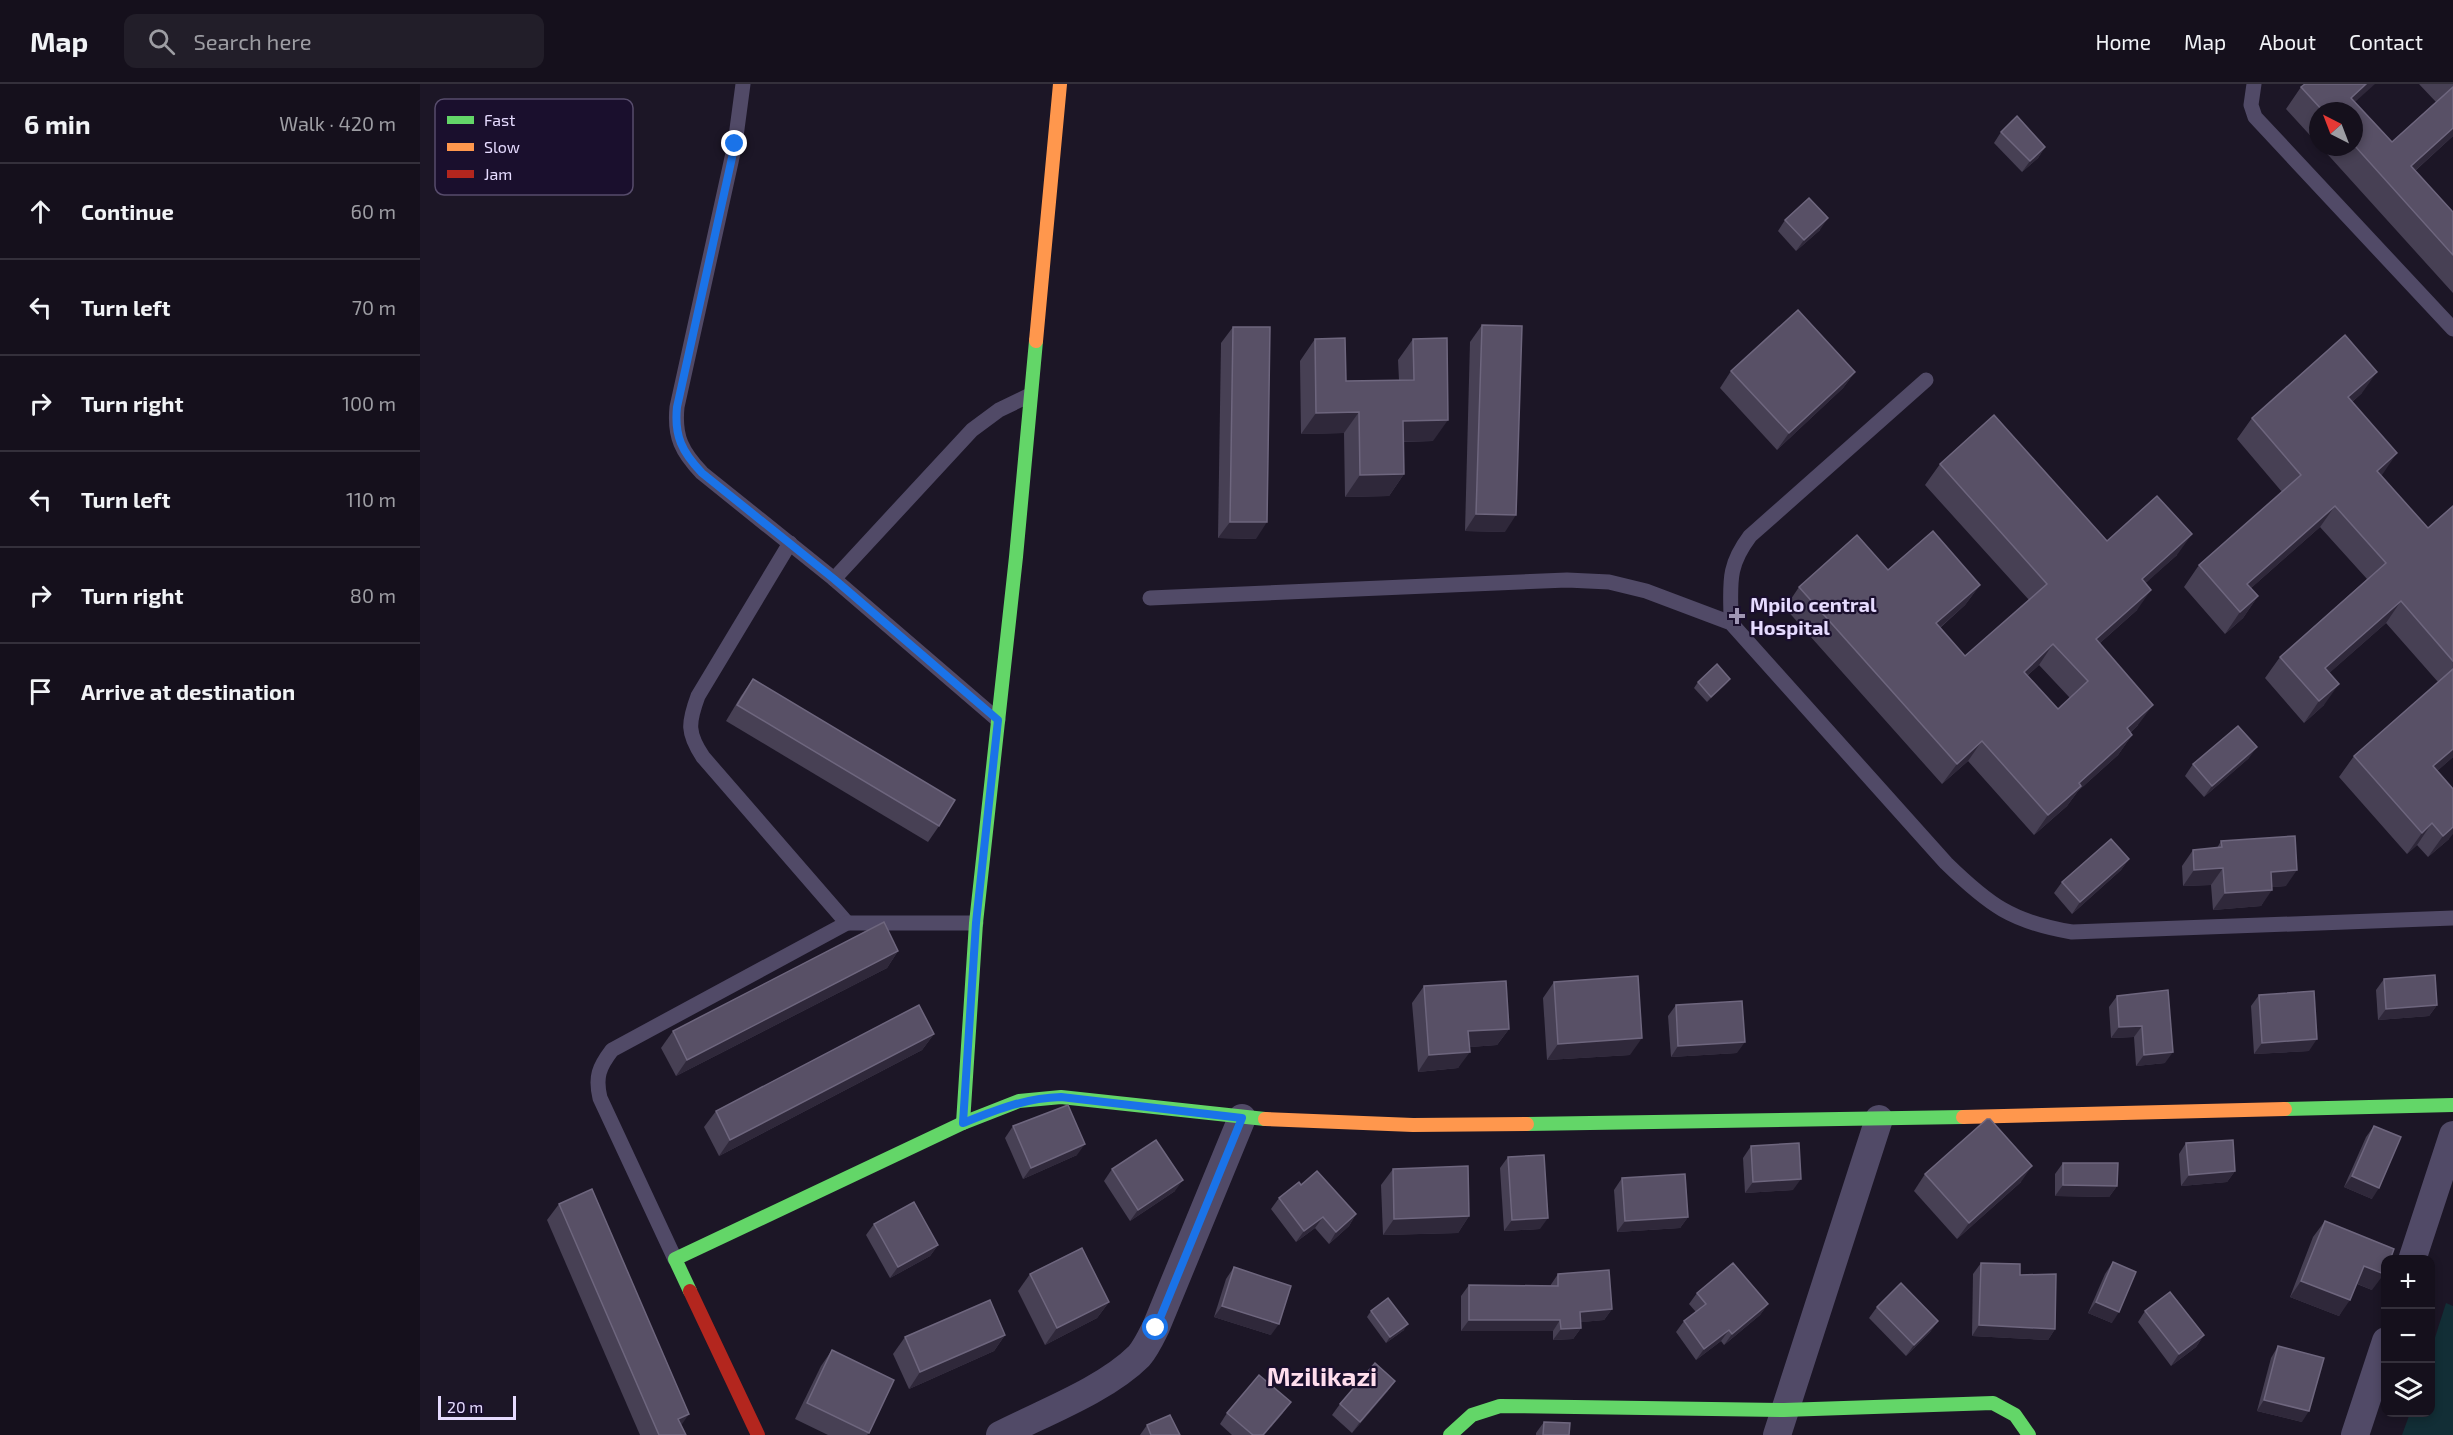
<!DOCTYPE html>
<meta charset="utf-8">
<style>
body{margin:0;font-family:"Exo 2",sans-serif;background:#221e29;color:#f1f3f6}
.controls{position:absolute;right:18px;bottom:18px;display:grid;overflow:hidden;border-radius:12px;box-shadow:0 3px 9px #0003}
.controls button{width:54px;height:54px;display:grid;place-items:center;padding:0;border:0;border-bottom:2px solid #34303b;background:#15101c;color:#f1f3f6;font:30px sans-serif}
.compass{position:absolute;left:1889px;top:18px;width:54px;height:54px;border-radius:50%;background:#15101c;box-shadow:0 3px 9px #0003;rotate:318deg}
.scale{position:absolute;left:18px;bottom:15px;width:78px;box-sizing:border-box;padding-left:6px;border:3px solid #e6dbff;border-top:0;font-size:16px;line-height:21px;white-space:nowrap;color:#e6dbff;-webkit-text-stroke:4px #1a0f2d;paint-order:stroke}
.stop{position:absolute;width:18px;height:18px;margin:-14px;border:4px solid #1a73e8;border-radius:50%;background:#fff}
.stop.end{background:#1a73e8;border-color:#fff;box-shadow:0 2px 6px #0008}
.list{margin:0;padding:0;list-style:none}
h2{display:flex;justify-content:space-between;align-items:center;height:78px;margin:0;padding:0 24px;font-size:26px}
h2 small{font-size:20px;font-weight:400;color:#9d9da3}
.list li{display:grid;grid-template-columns:39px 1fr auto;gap:18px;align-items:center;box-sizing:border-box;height:96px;padding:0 24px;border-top:2px solid #34303b}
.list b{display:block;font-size:22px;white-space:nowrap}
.list em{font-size:20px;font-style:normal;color:#9d9da3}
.icon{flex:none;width:33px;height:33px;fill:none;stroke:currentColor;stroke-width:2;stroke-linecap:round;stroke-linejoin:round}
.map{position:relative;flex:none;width:2033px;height:1351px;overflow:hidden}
header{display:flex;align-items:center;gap:36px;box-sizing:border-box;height:84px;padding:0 30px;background:#15101c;border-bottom:2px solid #34303b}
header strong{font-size:28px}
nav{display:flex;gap:33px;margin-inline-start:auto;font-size:21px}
.search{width:420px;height:54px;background:#221e29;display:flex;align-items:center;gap:15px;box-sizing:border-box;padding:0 21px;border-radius:12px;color:#9d9da3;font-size:22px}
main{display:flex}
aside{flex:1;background:#15101c}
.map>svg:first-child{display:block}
</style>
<header>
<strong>Map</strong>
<div class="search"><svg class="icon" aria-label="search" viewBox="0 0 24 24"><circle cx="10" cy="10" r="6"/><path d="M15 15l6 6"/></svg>Search here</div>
<nav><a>Home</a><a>Map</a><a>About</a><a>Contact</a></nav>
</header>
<main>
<aside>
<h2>6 min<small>Walk · 420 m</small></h2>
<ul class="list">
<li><svg class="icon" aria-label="ahead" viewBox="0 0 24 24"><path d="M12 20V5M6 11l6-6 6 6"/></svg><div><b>Continue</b></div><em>60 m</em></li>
<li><svg class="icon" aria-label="left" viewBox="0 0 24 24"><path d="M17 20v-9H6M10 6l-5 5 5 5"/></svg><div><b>Turn left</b></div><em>70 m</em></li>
<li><svg class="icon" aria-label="right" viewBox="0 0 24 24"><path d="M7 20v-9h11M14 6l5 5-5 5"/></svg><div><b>Turn right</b></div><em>100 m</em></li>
<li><svg class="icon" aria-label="left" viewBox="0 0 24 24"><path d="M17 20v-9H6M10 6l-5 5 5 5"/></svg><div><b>Turn left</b></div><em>110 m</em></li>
<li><svg class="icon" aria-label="right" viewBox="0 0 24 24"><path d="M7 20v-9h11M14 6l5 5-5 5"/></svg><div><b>Turn right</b></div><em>80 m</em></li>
<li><svg class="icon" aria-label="arrive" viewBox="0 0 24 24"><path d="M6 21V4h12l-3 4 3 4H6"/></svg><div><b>Arrive at destination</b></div></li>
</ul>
</aside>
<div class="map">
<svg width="2033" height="1351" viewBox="0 0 2033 1351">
<rect width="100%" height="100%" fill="#1c1626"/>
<!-- green -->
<path fill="#122e36" d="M2026,1219L2033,1222V1351H1982L1990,1329L2010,1328L2011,1266Z"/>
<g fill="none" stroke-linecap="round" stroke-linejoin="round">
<!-- lane -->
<g stroke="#514a67" stroke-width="15">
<path d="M323,0L315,60L257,323C254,353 262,368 282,389L414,495L578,636"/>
<path d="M1834,0L1831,21L1835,33L2033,245"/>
<path d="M370,459L278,612C268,639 267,649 283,673L427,839"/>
<path d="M414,495L552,346L579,326L610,311"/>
<path d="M730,514L1147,496L1189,498L1226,507L1311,539L1526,779C1569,821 1592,838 1652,848L2033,834"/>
<path d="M1311,539C1311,500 1306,484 1330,452L1506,296"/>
<path d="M255,1175L180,1014C175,993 179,983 192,966L427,839H556"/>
</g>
<!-- street -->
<g stroke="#514a67" stroke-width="28">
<path d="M1992,1176L2033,1051"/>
<path d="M580,1351C623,1329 685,1306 719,1272C726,1264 731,1253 736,1243L822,1034"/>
<path d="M1357,1351L1459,1035"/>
<path d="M1935,1351L1966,1257"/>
</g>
<!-- fast -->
<g stroke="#63d668" stroke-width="14">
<path d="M1865,1025L2033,1021"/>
<path d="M543,1039L556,839L596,473L616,257"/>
<path d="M1107,1040L1543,1033"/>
<path d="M270,1207L255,1175L543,1039L599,1017L641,1013L845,1035"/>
<path d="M1030,1351L1052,1331L1080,1322L1364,1326L1573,1319L1595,1331L1609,1351"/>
</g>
<!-- slow -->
<g stroke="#ff974d" stroke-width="14">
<path d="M616,257L640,0"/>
<path d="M1543,1033L1865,1025"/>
<path d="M845,1035L993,1041L1107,1040"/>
</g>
<!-- jam -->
<path stroke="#b3261e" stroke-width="14" d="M270,1207L338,1351"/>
</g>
<!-- wall -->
<g fill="#474054" fill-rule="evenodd">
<path d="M1999,0H2033V52L1995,87L2033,128V209L1901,63H1934V27H1898V60L1866,25L1881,3L1935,18L1972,58L2016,18Z"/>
<path d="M1581,48L1625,63L1618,74L1602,88L1574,59Z"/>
<path d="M1365,136L1400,146L1376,167L1358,147Z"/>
<path d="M1062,241L1085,448L1045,447L1050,258Z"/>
<path d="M813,243L836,455L798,454L801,259Z"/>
<path d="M895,255L926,297L979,296L978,276L993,255L1013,357L984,358V390L969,412L925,413L924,349L881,350L880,277Z"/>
<path d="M1311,287L1435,288L1423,304L1357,366L1300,304Z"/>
<path d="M1942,309L1932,318L1961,392L2008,444L2033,422V673L2017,687L2029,755L2008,773L1997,761L1987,770L1919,693L1934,672L2018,598L1966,539L1909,589L1904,621L1884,639L1845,594L1860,573L1947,495L1900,443L1831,504L1838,512L1823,534L1805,550L1764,503L1779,481L1862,408L1817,355L1832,334Z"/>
<path d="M1520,380L1687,457L1757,471L1725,499L1717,526L1680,559L1718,641L1710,649L1712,651L1698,671L1658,707L1647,722L1614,751L1548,677L1522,700L1365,524L1379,503L1468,486L1560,501L1545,521L1520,544L1545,572L1609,516L1505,401ZM1619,581L1650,614L1638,625L1607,592Z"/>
<path d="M333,595L519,742L508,758L306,637L321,612Z"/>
<path d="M1310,595L1306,600L1287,618L1274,604L1278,598Z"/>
<path d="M1829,674L1784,713L1765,692L1773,680Z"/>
<path d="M1801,757L1866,802L1852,803L1841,822L1793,826L1791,801L1763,802L1762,782L1773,766L1797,764Z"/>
<path d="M1709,775L1701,786L1652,830L1634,809L1642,798Z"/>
<path d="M478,867L467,884L256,992L241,964L253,947Z"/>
<path d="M1964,895L2017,921L2009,932L1958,936L1956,906Z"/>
<path d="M1134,898L1210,971L1127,976L1123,914Z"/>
<path d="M1004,902L1089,945L1077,961L1050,963L1038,984L998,988L992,919Z"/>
<path d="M1748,906L1745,979L1716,982L1714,953L1691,954L1689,923L1697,912Z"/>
<path d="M1839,911L1889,967L1834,970L1831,922Z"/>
<path d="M1256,921L1317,969L1251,973L1248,932Z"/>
<path d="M514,950L502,966L299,1072L284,1043L296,1027Z"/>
<path d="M593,1042L657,1071L603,1095L585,1054Z"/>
<path d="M1954,1042L1952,1115L1924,1103L1946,1053Z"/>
<path d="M1766,1059L1815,1087L1807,1098L1761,1102L1759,1070Z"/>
<path d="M1331,1062L1373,1106L1325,1109L1323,1074Z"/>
<path d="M1088,1073L1120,1145L1084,1147L1080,1084Z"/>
<path d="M1643,1079L1697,1102L1689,1113L1635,1112V1090Z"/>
<path d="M692,1085L755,1107L710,1137L684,1097Z"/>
<path d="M973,1085L1049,1132L1038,1149L963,1151L961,1101Z"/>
<path d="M1505,1090L1601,1098L1537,1155L1494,1107Z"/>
<path d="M1202,1094L1268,1133L1260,1144L1197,1148L1194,1106Z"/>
<path d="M881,1101L936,1130L929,1142L909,1160L895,1144L876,1158L851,1125L859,1114Z"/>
<path d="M139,1120L261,1341L266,1351H220L127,1136Z"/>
<path d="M1905,1137L1952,1206L1937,1200L1919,1232L1870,1213L1893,1153Z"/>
<path d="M454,1140L518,1161L510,1172L470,1194L446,1151Z"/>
<path d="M1693,1178L1692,1239L1668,1229L1685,1190Z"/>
<path d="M1561,1179L1600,1191L1635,1245L1628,1256L1552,1252L1553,1190Z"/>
<path d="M814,1183L851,1251L794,1233L806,1195Z"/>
<path d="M610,1190L689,1218L677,1234L625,1261L598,1207Z"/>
<path d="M1138,1190L1192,1225L1184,1236L1161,1238V1244L1153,1255L1133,1256V1247H1041V1212L1049,1201L1130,1202Z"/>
<path d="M1277,1209L1348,1220L1340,1231L1304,1261L1301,1257L1276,1276L1256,1248L1264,1237L1276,1228L1269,1220Z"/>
<path d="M1457,1223L1518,1237L1510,1248L1486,1272L1449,1234Z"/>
<path d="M951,1227L984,1246L966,1259L947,1233Z"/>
<path d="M1725,1227L1784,1251L1776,1263L1751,1282L1718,1238Z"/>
<path d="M585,1251L574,1267L489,1305L473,1270L485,1253Z"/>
<path d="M1858,1262L1882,1338L1837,1327L1851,1274Z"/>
<path d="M412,1266L449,1349L447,1351H408L375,1335L401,1282Z"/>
<path d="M975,1297L967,1308L932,1349L912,1331L920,1320Z"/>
<path d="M807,1329H863L844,1351H812L800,1340Z"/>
<path d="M1124,1338L1149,1351H1116V1349Z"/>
<path d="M727,1341L760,1351H720Z"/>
</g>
<!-- shaded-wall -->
<g fill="#2f283a">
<path d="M1946,0H1955L1925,27L1931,14Z"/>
<path d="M2033,44V52L1976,104L1991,82Z"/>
<path d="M1625,63L1618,74L1602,88L1610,77Z"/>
<path d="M1408,134L1400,146L1376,167L1384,156Z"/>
<path d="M1435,288L1423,304L1357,366L1369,349Z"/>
<path d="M1957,288L1942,309L1913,335L1928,313Z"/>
<path d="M939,328L924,349L881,350L896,329Z"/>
<path d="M1028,336L1013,357L968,358L983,337Z"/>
<path d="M1977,369L1962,391L1942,409L1957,387Z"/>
<path d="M984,390L969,412L925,413L940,391Z"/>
<path d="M1915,422L1900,443L1812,521L1827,500Z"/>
<path d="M1056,430L1096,431L1085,448L1045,447Z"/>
<path d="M810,438H847L836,455L798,454Z"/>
<path d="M1772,450L1757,471L1707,516L1722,495Z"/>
<path d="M1560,501L1545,521L1501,560L1516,539Z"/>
<path d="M1731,506L1717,526L1662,575L1676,555Z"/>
<path d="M1838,512L1823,534L1805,550L1820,528Z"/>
<path d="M1981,517L1966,539L1890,606L1905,584Z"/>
<path d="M1633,560L1619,581L1589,608L1604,588Z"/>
<path d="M1310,595L1306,600L1287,618L1291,613Z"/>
<path d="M1919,600L1904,621L1884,639L1899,617Z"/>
<path d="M1733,621L1718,641L1692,665L1707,644Z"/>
<path d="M1712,651L1698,671L1658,707L1647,722L1614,751L1628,731L1659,699Z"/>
<path d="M1562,657L1548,677L1522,700L1537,680Z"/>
<path d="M1837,663L1829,674L1784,713L1792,702Z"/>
<path d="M2033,665V673L1998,704L2013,682Z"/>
<path d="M2012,739L1997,761L1987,770L2002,749Z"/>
<path d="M2033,743V750L2029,755L2008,773L2023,752Z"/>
<path d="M1709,775L1701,786L1652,830L1660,818Z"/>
<path d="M1803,784L1791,801L1763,802L1774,786Z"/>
<path d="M1877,786L1866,802L1840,804L1851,788Z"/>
<path d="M1852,806L1841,822L1793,826L1805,809Z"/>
<path d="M478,867L467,884L256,992L267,976Z"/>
<path d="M2017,921L2009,932L1958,936L1966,925Z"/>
<path d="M1722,942L1714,953L1691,954L1699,943Z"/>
<path d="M1089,945L1077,961L1037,964L1048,947Z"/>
<path d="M514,950L502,966L299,1072L310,1056Z"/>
<path d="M1222,954L1210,971L1127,976L1138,960Z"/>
<path d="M1897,955L1889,967L1834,970L1842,959Z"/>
<path d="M1325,958L1317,969L1251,973L1258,962Z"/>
<path d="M1050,968L1038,984L998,988L1009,971Z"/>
<path d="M1753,968L1745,979L1716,982L1724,971Z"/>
<path d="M665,1060L657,1071L603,1095L611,1084Z"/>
<path d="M1612,1082L1601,1098L1537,1155L1549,1139Z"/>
<path d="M1815,1087L1807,1098L1761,1102L1769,1091Z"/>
<path d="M1932,1092L1959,1104L1952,1115L1924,1103Z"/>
<path d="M1381,1095L1373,1106L1325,1109L1333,1098Z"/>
<path d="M763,1096L755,1107L710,1137L718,1126Z"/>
<path d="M1643,1101L1697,1102L1689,1113L1635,1112Z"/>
<path d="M936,1130L929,1142L909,1160L916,1148Z"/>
<path d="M1049,1132L1038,1149L963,1151L974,1135Z"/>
<path d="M903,1133L895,1144L876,1158L884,1147Z"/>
<path d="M1268,1133L1260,1144L1197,1148L1205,1137Z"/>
<path d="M1128,1134L1120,1145L1084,1147L1092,1136Z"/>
<path d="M518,1161L510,1172L470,1194L478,1183Z"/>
<path d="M1944,1182L1964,1190L1952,1206L1933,1198Z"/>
<path d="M1881,1197L1930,1216L1919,1232L1870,1213Z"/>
<path d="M689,1218L677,1234L625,1261L637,1244Z"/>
<path d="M1676,1218L1699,1228L1692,1239L1668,1229Z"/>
<path d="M1348,1220L1340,1231L1304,1261L1312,1250Z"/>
<path d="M802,1222L859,1240L851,1251L794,1233Z"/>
<path d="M1192,1225L1184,1236L1153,1239L1160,1228Z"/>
<path d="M1049,1236H1140L1133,1247H1041Z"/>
<path d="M1518,1237L1510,1248L1486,1272L1494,1261Z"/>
<path d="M988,1240L984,1246L966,1259L970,1253Z"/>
<path d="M1559,1241L1635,1245L1628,1256L1552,1252Z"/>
<path d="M1161,1244L1153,1255L1133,1256L1141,1245Z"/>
<path d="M1309,1246L1301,1257L1276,1276L1284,1265Z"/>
<path d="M585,1251L574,1267L489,1305L500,1288Z"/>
<path d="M1784,1251L1776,1263L1751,1282L1759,1270Z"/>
<path d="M975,1297L967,1308L932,1349L940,1338Z"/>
<path d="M1844,1316L1889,1327L1882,1338L1837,1327Z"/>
<path d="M871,1318L863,1329L844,1351H843Z"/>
<path d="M269,1330L258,1346V1335Z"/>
</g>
<!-- building -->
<g fill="#585066" stroke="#6e667e" stroke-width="1.5" fill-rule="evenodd">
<path d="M1885,0H1946L1931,14L1972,58L2033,3V44L1991,82L2033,128V171L1934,61V27H1903L1881,3Z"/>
<path d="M1597,32L1625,63L1610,77L1581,48Z"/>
<path d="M1389,114L1408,134L1384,156L1365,136Z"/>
<path d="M1378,226L1435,288L1369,349L1311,287Z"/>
<path d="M1062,241L1102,242L1096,431L1056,430Z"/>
<path d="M813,243H850L847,438H810Z"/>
<path d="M1925,251L1957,288L1928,313L1977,369L1957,387L2008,444L2033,422V577L1981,517L1905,584L1919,600L1899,617L1860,573L1966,479L1915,422L1827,500L1838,512L1820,528L1779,481L1881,391L1832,334Z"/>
<path d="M925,254L926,297L994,296L993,255L1027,254L1028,336L983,337L984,390L940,391L939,328L896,329L895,255Z"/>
<path d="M1574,331L1687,457L1737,412L1772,450L1722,495L1731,506L1676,555L1733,621L1707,644L1712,651L1659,699L1661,702L1628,731L1562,657L1537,680L1379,503L1437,451L1468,486L1513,447L1560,501L1516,539L1545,572L1627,500L1520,380ZM1633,560L1668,597L1638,625L1604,588Z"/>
<path d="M1297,580L1310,595L1291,613L1278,598Z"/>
<path d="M2033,585V665L2013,682L2033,705V743L2023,752L2012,739L2002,749L1934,672Z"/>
<path d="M333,595L535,716L519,742L317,621Z"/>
<path d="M1818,642L1837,663L1792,702L1773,680Z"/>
<path d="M1875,752L1877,786L1851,788L1852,806L1805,809L1803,784L1774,786L1773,766L1802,763L1801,757Z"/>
<path d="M1691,755L1709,775L1660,818L1642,798Z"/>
<path d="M464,838L478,867L267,976L253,947Z"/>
<path d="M2015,891L2017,921L1966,925L1964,895Z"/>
<path d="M1218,892L1222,954L1138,960L1134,898Z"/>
<path d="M1086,897L1089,945L1048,947L1050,968L1009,971L1004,902Z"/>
<path d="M1748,906L1753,968L1724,971L1722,942L1699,943L1697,912Z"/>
<path d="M1894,907L1897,955L1842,959L1839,911Z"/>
<path d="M1322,917L1325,958L1258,962L1256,921Z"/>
<path d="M499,921L514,950L310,1056L296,1027Z"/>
<path d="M648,1021L665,1060L611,1084L593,1042Z"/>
<path d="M1567,1035H1570L1612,1082L1549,1139L1505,1090Z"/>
<path d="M1954,1042L1981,1053L1959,1104L1932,1092Z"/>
<path d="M736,1056L763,1096L718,1126L692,1085Z"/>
<path d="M1813,1056L1815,1087L1769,1091L1766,1059Z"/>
<path d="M1379,1059L1381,1095L1333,1098L1331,1062Z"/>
<path d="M1124,1071L1128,1134L1092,1136L1088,1073Z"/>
<path d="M1643,1079H1698L1697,1102L1643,1101Z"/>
<path d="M1048,1082L1049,1132L974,1135L973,1085Z"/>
<path d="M897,1087L936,1130L916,1148L903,1133L884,1147L859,1114L879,1098L881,1101Z"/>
<path d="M1265,1090L1268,1133L1205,1137L1202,1094Z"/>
<path d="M172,1105L269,1330L258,1335L266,1351H239L139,1120Z"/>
<path d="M494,1118L518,1161L478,1183L454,1140Z"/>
<path d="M1905,1137L1974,1165L1970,1176H1965V1186L1964,1190L1944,1182L1930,1216L1881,1197Z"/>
<path d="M662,1164L689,1218L637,1244L610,1190Z"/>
<path d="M1693,1178L1716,1188L1699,1228L1676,1218Z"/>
<path d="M1313,1179L1348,1220L1312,1250L1309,1246L1284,1265L1264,1237L1286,1220L1277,1209Z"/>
<path d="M1561,1179L1600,1180V1191L1636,1190L1635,1245L1559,1241Z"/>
<path d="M814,1183L871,1202L859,1240L802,1222Z"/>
<path d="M1189,1186L1192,1225L1160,1228L1161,1244L1141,1245L1140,1236H1049V1201L1138,1202V1190Z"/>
<path d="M1481,1199L1518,1237L1494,1261L1457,1223Z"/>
<path d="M1750,1208L1784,1251L1759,1270L1725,1227Z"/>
<path d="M968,1214L988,1240L970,1253L951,1227Z"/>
<path d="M570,1216L585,1251L500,1288L485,1253Z"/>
<path d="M1858,1262L1904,1274L1889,1327L1844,1316Z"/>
<path d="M412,1266L474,1296L449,1349L387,1319Z"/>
<path d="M955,1279L975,1297L940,1338L920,1320Z"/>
<path d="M839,1291L871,1318L843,1351H833L807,1329Z"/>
<path d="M750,1331L760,1351H731L727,1341Z"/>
<path d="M1124,1338L1150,1339L1149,1351H1123Z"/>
</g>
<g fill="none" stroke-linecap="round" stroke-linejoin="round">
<!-- route -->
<path stroke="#1a73e8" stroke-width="8" d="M315,60L257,323C254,352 262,368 282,389L414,495L578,636L556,839L543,1039C576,1026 605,1014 641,1013L822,1034L736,1244"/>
</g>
<!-- markers -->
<path fill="#9f96b3" stroke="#1a0f2d" stroke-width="2" d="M1314 523h6v6h6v6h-6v6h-6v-6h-6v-6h6z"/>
<g text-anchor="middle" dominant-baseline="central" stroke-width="4.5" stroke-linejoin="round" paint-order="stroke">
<!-- poi labels -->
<g font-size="20" font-weight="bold" fill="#e6dbff" stroke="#1a0f2d" text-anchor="start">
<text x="1330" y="520">Mpilo central<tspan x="1330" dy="23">Hospital</tspan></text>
</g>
<!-- district labels -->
<g font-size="26" font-weight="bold" fill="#ffdded" stroke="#1a0f2d">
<text x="902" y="1291">Mzilikazi</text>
</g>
</g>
<!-- legend -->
<rect x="15" y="15" width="198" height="96" rx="9" fill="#1a0f2d" stroke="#574c6c" stroke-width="1.5"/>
<rect x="27" y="32" width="27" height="8" fill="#63d668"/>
<rect x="27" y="59" width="27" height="8" fill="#ff974d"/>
<rect x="27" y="86" width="27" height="8" fill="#b3261e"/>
<g font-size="16" fill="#e6dbff">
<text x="64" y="42">Fast</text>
<text x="64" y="69">Slow</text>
<text x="64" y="96">Jam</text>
</g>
</svg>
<div class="controls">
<button>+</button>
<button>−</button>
<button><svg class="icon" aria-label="layers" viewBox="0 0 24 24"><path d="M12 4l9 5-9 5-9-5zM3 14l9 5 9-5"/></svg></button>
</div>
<svg class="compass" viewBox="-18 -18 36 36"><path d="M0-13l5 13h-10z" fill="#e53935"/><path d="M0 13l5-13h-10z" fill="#9d9da3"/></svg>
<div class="scale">20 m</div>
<div class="stop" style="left:736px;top:1244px"></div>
<div class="stop end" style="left:315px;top:60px"></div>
</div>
</main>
